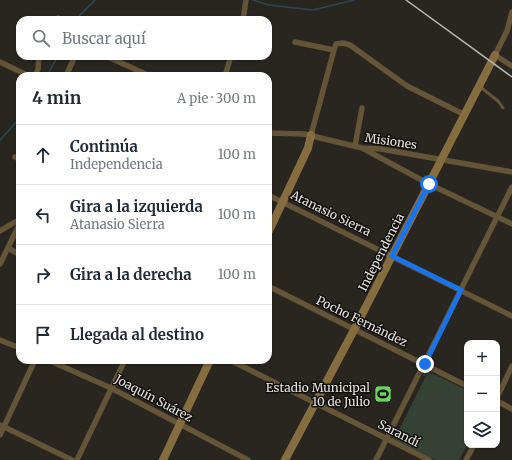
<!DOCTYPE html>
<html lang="es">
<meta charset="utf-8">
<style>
body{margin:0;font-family:Merriweather,serif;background:#f6f6f7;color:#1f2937}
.controls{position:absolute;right:12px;bottom:12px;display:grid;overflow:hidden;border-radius:8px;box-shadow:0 1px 3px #0004}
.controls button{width:36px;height:36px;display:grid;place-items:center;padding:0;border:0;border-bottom:1px solid #e0e1e3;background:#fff;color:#1f2937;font:20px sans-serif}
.stop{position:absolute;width:12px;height:12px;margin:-9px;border:3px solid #1a73e8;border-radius:50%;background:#fff}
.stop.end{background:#1a73e8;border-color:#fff;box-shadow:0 1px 4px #0008}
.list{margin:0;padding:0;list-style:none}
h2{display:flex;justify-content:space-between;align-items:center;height:52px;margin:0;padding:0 16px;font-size:17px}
h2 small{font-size:13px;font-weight:400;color:#747a83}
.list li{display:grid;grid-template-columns:26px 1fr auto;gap:12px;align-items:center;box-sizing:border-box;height:60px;padding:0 16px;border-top:1px solid #e0e1e3}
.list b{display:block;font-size:15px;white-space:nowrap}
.list p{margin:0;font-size:13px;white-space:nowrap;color:#747a83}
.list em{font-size:13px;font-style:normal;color:#747a83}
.icon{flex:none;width:22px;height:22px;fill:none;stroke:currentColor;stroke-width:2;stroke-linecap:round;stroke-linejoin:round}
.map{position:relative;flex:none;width:512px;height:460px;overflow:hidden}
.search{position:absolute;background:#fff;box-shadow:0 1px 3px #0004;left:16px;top:16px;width:256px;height:44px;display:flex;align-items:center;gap:10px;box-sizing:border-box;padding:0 14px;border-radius:12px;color:#747a83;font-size:15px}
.panel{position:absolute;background:#fff;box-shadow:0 1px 3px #0004;left:16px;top:72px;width:256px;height:292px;border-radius:12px}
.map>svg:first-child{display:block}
</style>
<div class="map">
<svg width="512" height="460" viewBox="0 0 512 460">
<rect width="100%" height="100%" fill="#292620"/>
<!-- green -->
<path fill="#354233" d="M425,370L467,390V445L459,460H435L391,438L393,434L398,432L426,376H422Z"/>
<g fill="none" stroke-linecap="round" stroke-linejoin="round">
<!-- stream -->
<g stroke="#2d4659" stroke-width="1.5">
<path d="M253,0L269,5L313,10L354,0"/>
<path d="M77,20L80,15L95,0"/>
<path d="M48,74L58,56"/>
<path d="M0,140L20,118"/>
</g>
<!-- lane -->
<path stroke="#645438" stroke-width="3" d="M479,86L498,101L503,108"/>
<!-- street -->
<g stroke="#645438" stroke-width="5.5">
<path d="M512,12L507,31L495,55L512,66"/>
<path d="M57,20L58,18"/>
<path d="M243,20L246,0"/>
<path d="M295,42L334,50"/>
<path d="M106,56L150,76"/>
<path d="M0,62L29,76"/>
<path d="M35,76L38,69L39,56"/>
<path d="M66,76L75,56"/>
<path d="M225,76L231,56"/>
<path d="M268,133L304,134L362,148L381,149L512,172"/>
<path d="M311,135L334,50L336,44L343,43L350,45L407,86L465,115"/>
<path d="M355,146L362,108"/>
<path d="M364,149L429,184L512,224"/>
<path d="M15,157L20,160"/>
<path d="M268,195L512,316"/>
<path d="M0,231L20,219"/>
<path d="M8,248L20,255"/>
<path d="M0,264L20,223"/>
<path d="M268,286L467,386"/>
<path d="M0,340L20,348"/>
<path d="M48,360L111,388L248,460"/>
<path d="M230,360L429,460"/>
<path d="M497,398L512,366"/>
<path d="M497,401L512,409"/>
<path d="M0,425L72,460"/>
<path d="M0,435L35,360"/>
<path d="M77,460L125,360"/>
<path d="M376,460L512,187"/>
<path d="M466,460L474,445"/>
</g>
<!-- secondary -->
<g stroke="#866d3f" stroke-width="8">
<path d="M268,233L308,148L311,135"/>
<path d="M163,460L210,360"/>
<path d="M285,460L354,330L495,55"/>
</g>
<!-- rail -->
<path stroke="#b8b5b1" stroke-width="1.5" d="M406,0L512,77"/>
</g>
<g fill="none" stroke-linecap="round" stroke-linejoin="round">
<!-- route -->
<path stroke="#1a73e8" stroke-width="5" d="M425,364L461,290L392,256L429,184"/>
</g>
<!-- icons -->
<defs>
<symbol id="stadium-square" viewBox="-11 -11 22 22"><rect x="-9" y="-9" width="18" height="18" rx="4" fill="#6fd35f" stroke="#11100d"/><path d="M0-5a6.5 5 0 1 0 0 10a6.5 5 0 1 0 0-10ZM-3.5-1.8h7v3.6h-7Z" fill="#111"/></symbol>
</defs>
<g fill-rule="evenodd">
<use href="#stadium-square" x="373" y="384" width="20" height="20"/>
</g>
<g text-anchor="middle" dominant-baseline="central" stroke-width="3" stroke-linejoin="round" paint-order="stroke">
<!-- street labels -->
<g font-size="12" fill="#e4e2de" stroke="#11100d">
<text transform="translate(391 141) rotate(8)">Misiones</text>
<text transform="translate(331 213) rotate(26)">Atanasio Sierra</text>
<text transform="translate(381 252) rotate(-63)">Independencia</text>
<text transform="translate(362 321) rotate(26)">Pocho Fernández</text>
<text transform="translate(154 398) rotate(28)">Joaquín Suárez</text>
<text transform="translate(399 433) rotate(27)">Sarandí</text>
</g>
<!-- poi labels -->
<g font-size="12" fill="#e4e2de" stroke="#11100d" text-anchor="end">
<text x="370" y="387">Estadio Municipal<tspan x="370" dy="14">10 de Julio</tspan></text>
</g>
</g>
</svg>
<div class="controls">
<button>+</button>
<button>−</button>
<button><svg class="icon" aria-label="layers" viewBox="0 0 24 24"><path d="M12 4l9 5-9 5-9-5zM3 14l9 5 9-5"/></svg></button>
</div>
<div class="stop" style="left:429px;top:184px"></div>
<div class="stop end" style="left:425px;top:364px"></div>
<div class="search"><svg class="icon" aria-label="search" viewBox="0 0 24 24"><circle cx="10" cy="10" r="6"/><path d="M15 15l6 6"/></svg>Buscar aquí</div>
<section class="panel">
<h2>4 min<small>A pie · 300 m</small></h2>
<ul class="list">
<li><svg class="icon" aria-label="ahead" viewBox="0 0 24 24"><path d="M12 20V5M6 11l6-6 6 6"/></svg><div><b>Continúa</b><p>Independencia</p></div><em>100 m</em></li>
<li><svg class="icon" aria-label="left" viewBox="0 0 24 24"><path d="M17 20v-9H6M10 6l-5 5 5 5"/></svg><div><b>Gira a la izquierda</b><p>Atanasio Sierra</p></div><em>100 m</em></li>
<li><svg class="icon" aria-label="right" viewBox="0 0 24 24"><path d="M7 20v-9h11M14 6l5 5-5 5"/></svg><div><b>Gira a la derecha</b></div><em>100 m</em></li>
<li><svg class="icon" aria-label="arrive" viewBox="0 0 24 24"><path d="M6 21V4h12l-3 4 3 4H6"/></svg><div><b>Llegada al destino</b></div></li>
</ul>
</section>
</div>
